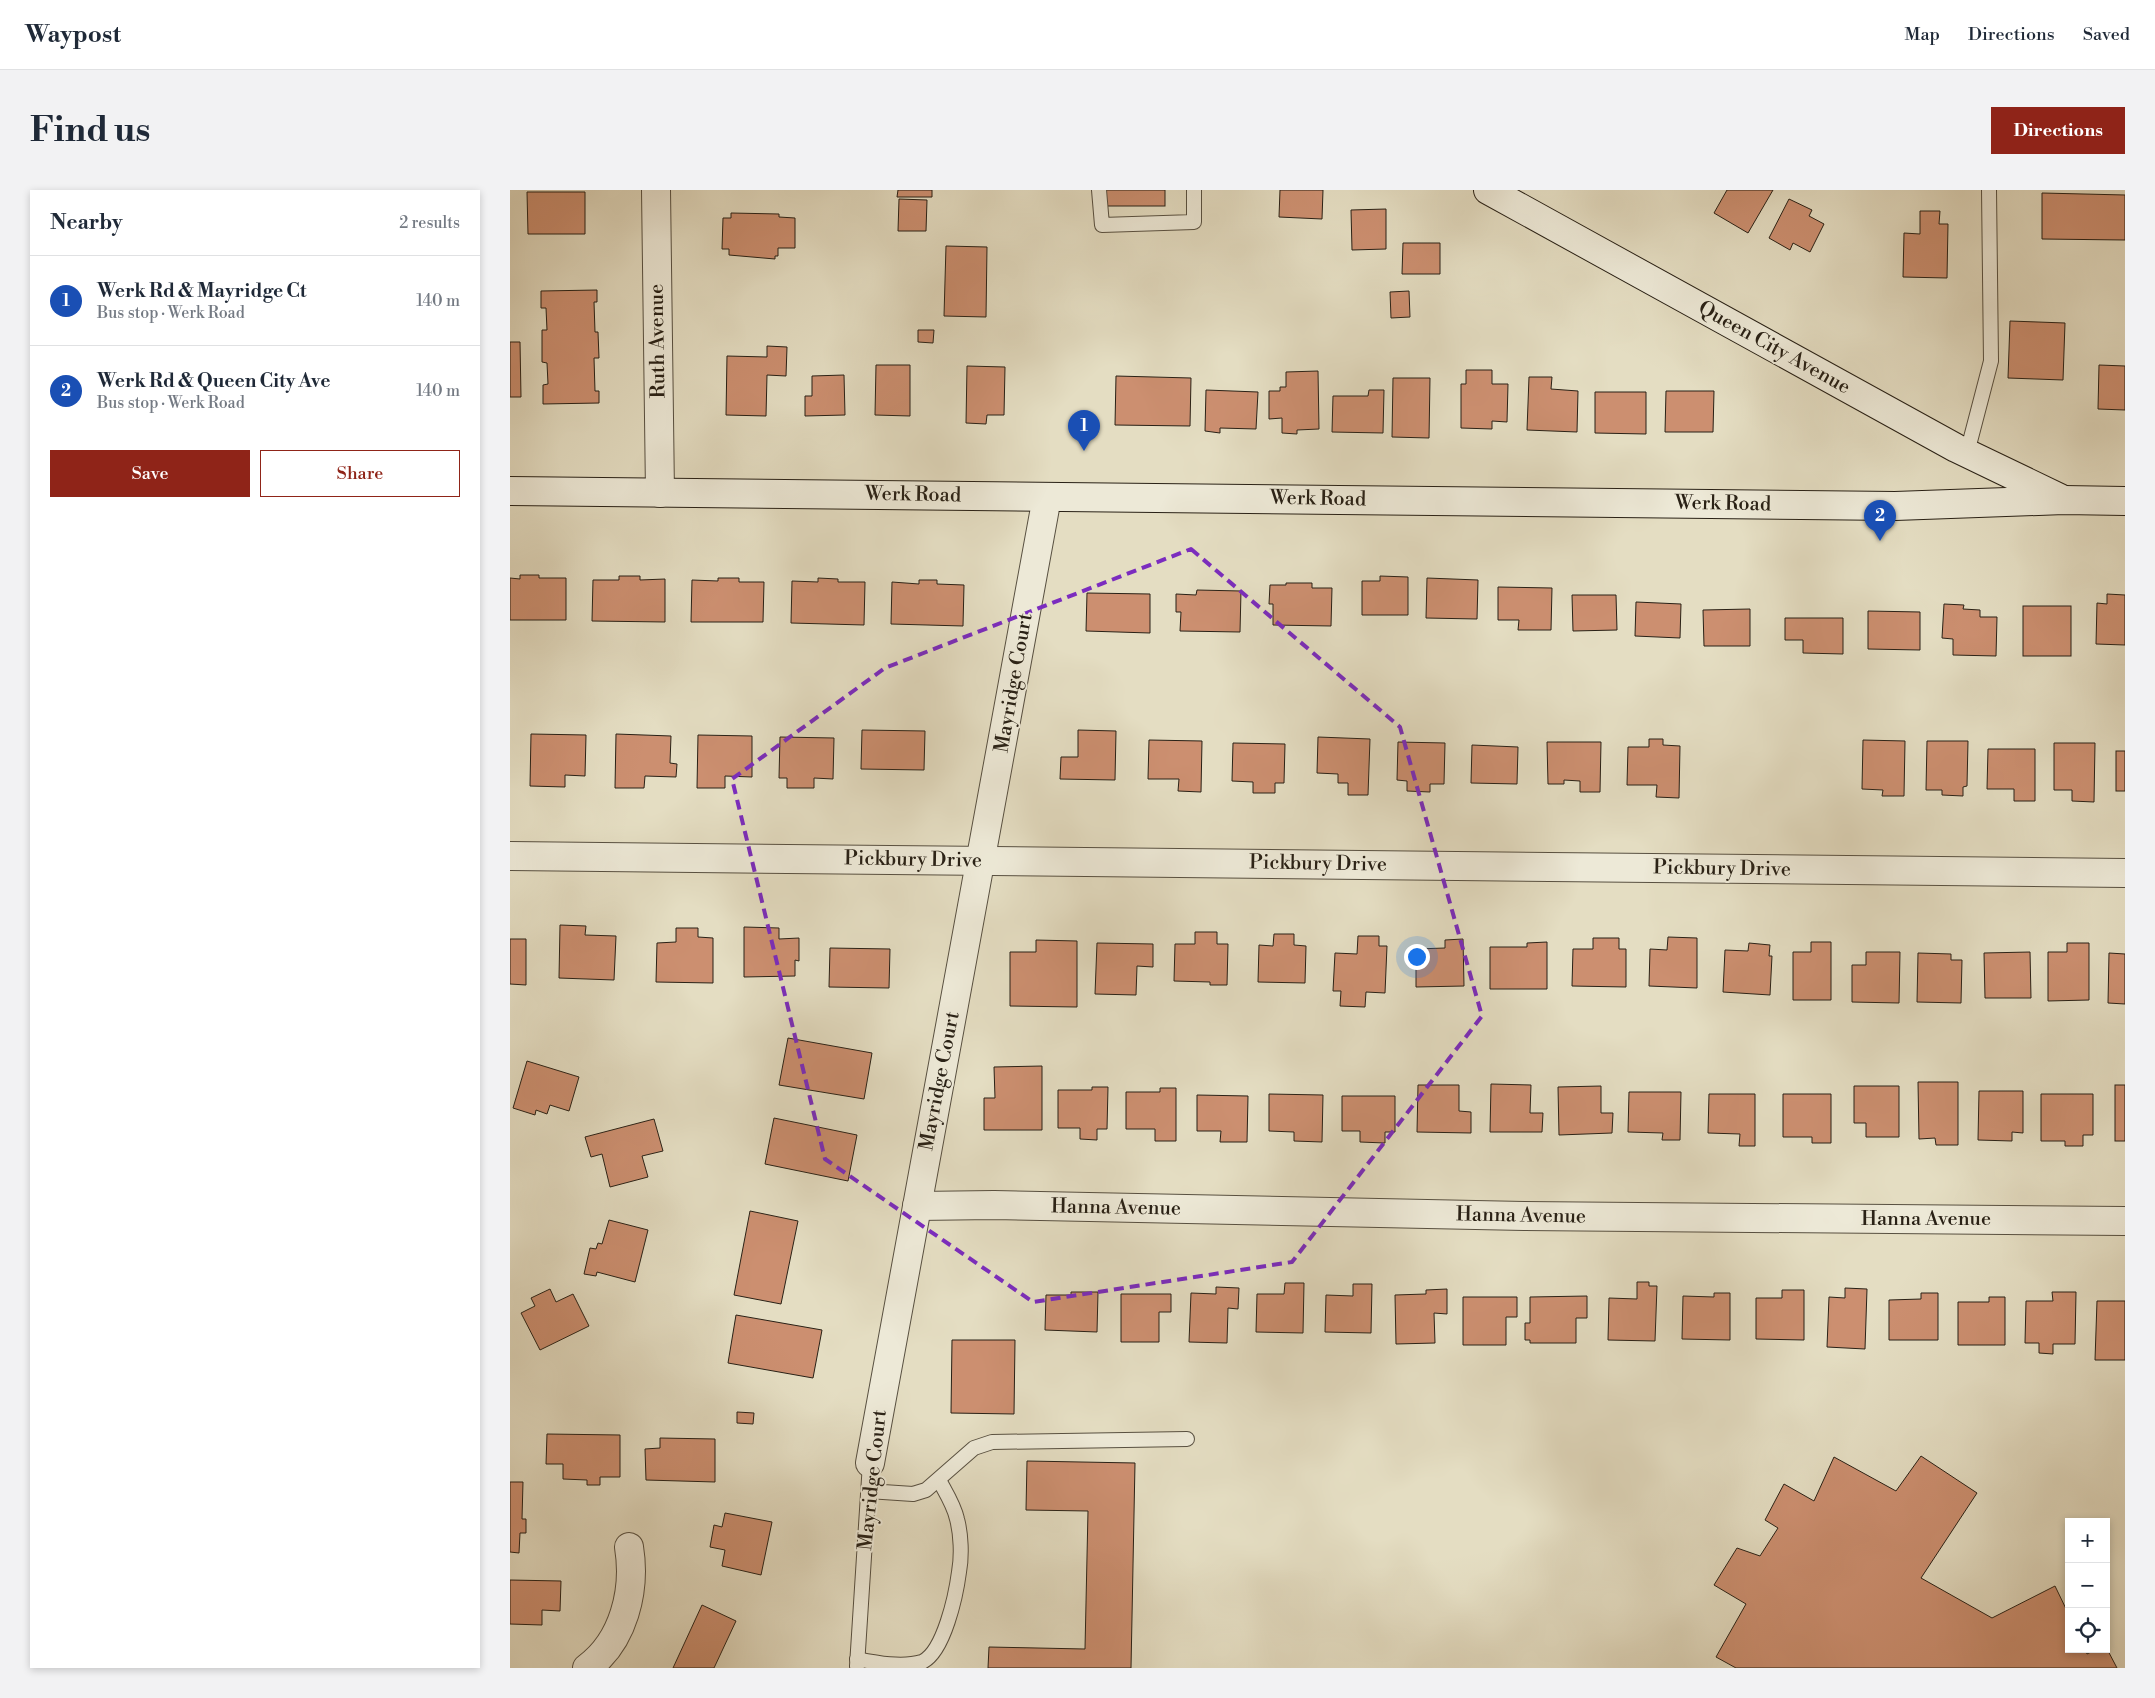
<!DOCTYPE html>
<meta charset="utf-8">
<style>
body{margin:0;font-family:"Libre Bodoni",serif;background:#f2f2f3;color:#1f2937}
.controls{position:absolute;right:15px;bottom:15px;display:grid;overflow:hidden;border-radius:0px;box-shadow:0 2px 8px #0003}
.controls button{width:45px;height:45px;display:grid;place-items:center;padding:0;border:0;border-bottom:1px solid #e0e1e3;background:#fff;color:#1f2937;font:25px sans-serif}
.you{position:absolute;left:906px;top:766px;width:18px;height:18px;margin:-12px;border:4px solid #fff;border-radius:50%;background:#1a73e8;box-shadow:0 0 0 8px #1a73e833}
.badge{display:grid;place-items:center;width:32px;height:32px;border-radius:50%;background:#8f2418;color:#fff;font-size:16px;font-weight:700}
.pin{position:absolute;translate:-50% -41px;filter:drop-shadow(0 1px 2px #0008)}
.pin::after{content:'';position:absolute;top:26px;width:18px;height:15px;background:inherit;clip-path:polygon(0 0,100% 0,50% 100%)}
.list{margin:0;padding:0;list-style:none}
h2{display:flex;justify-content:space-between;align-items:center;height:65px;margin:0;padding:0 20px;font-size:21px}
h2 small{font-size:16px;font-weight:400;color:#747a83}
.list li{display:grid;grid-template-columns:32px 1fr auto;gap:15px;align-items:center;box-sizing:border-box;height:90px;padding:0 20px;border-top:1px solid #e0e1e3}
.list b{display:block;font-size:19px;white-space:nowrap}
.list p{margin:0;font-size:16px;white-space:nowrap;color:#747a83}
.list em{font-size:16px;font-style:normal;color:#747a83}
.actions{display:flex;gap:10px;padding:15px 20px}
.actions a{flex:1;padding:11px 0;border:1px solid #8f2418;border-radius:0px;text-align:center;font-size:18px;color:#8f2418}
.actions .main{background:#8f2418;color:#fff}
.icon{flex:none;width:28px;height:28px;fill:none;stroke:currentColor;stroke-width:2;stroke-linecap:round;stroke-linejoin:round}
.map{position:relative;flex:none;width:1615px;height:1478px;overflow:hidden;border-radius:0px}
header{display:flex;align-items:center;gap:30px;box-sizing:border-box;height:70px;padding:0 25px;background:#fff;border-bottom:1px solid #e0e1e3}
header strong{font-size:24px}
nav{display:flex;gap:28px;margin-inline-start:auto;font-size:18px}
.intro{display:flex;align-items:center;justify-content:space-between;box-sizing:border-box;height:120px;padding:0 30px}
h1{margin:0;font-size:35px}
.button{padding:12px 22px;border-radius:0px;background:#8f2418;color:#fff;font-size:18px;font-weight:700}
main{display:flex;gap:30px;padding:0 30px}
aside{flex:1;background:#fff;border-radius:0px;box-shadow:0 2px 8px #0003}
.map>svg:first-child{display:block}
</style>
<header>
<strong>Waypost</strong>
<nav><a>Map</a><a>Directions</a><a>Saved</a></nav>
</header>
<div class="intro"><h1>Find us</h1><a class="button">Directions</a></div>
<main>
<aside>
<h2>Nearby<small>2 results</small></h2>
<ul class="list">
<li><span class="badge" style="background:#1a4fb4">1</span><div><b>Werk Rd &amp; Mayridge Ct</b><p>Bus stop · Werk Road</p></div><em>140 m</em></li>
<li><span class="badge" style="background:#1a4fb4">2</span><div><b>Werk Rd &amp; Queen City Ave</b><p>Bus stop · Werk Road</p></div><em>140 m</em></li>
</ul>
<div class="actions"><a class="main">Save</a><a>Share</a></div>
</aside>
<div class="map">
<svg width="1615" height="1478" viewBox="0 0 1615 1478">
<rect width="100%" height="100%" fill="#e4ddc2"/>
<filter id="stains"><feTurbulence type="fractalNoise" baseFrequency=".004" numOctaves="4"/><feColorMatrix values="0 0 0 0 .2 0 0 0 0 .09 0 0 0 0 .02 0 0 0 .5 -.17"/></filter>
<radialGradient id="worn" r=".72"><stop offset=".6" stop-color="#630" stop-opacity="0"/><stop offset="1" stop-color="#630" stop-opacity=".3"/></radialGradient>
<!-- building -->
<g fill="#cc8f70" stroke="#292116">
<path d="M388,0H422V7H387Z"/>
<rect x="594" y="0" width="61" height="16"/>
<path d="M770,0H813L812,29L769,27Z"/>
<path d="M1217,0H1263L1238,43L1204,23Z"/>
<path d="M17,2H75V44H18Z"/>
<path d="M1532,3L1615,5V50L1532,49Z"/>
<path d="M389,9L417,10L416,41H388Z"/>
<path d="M1279,9L1302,20L1299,26L1314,34L1300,62L1283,53L1280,60L1259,48Z"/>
<path d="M876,19V59L842,60L841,20Z"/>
<path d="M1410,21H1430L1429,34H1438L1437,88L1393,87L1394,43L1410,44Z"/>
<path d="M221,23L269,24V27L285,28V58H268V66H265V69L219,65V59H212L213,28H221Z"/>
<path d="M893,53H930V84H892Z"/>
<path d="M436,56L477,57L476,127L434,126Z"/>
<path d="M87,100V112H84L85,142H88L89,168H84L85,201H89V213L33,214V195L38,194L37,173L32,172V140H37L36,118H31V101Z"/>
<path d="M899,101L900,127L881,128L880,102Z"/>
<path d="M1500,131L1555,133L1553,190L1498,188Z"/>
<path d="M408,140H424L423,153L408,152Z"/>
<path d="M0,152H10L11,207H0Z"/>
<path d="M257,156L277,157L276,186L257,185L256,226L216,225L217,166L257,167Z"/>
<path d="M366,175H400V226L365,225Z"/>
<path d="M1589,175L1615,176V220L1588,219Z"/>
<path d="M457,176L495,177L494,225H477L476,234L456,233Z"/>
<path d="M956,180H982V194H998L997,232L982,231V239L951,238V194H956Z"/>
<path d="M808,181L809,239L787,240V244L772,243V228L759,229V201H770V197H776V182Z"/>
<path d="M334,185L335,225L295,226V206H302V186Z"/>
<path d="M606,186L681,188L680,236L605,235Z"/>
<path d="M1019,187H1042L1041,199L1068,201L1067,242L1017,240Z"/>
<path d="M883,188H920L919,248L882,247Z"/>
<path d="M696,200L748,202L746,239L710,238V243L695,241Z"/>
<path d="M859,200H874L873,243L822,242L823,206H858Z"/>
<path d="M1156,201H1204L1203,242H1155Z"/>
<path d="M1085,202H1136V244L1085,243Z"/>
<path d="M10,385H29V388H56V430H0V388L10,389Z"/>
<path d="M109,386H130V390L155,389V432L82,431L83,390H109Z"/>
<path d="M870,386L898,387V425H852V391H870Z"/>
<path d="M208,388H229V392H254L253,432H181L182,390L208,391Z"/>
<path d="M308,388L328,389V392H355L354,435L281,433L282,391L308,392Z"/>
<path d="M917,388L968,390L967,429L916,428Z"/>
<path d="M409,390H427V394L454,395L453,436L381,434L382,392L409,394Z"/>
<path d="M776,393H802V398H822L821,436L763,435V414H759L760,395H776Z"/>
<path d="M988,397L1042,398L1041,440H1008L1009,430H988Z"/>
<path d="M687,400L731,401L730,442L670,441L671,422H666V404L686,405Z"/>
<path d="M577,403L640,404V443L576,441Z"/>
<path d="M1597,404L1615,405V455L1586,454L1587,413L1597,414Z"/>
<path d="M1062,405H1106L1107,440L1063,441Z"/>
<path d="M1126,412L1171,414L1170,448L1125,446Z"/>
<path d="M1434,414L1454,415L1453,419L1470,420V427H1487L1486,466L1443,465V449L1432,448Z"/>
<rect x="1513" y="416" width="48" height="50"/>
<path d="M1240,419V456H1194L1193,420Z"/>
<path d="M1358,421L1410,422V460L1358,459Z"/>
<path d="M1275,428H1333V464L1293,463V450H1275Z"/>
<path d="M352,540L415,541L414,580L351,579Z"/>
<path d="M568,540L606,541L605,590L550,589L551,567H568Z"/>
<path d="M21,544L76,545L75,586L55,585V597L20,596Z"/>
<path d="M106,544L161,546L160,573L167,574L166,587L135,586L134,598H105Z"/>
<path d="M188,545L242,546V587L215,586V598H187Z"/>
<path d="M270,547L324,548L323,589L304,588V598H277V588H269Z"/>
<path d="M808,547L860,549L858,605H838V593H828V584L807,583Z"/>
<path d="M1139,549H1153V555L1170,556L1169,608L1146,607L1147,595H1117L1118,557H1139Z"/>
<path d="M639,550L692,551L691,602L668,601L669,589H638Z"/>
<path d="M1353,550L1395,551L1394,606H1372L1373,600L1352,599Z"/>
<path d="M1417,551H1458L1457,596L1453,597V606L1432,605V600H1416Z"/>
<path d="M888,552L935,553L934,594H920V602L897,601V591L887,590Z"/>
<path d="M1037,552H1091L1090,602H1070V591L1054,590V594H1038Z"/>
<path d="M723,553L775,554L774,593H765V603H743V592L722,591Z"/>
<path d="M1544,553H1585L1584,612L1562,611V600H1544Z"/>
<path d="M962,555L1008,557L1007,594L961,593Z"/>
<path d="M1478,559H1525V611H1504V599H1477Z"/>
<rect x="1606" y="561" width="9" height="40"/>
<path d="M50,735L76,736L75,745L106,746L104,790L49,788Z"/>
<path d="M234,737L269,738V749L289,748V771L285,770V786L234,787Z"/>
<path d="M166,738H188V747L203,748V793L146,792L147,753L166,752Z"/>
<path d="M685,742H707V754H718L717,795H700V792L664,791L665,754H685Z"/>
<path d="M764,744H784V755L796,756L795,793L748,792L749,755L763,756Z"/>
<path d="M848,746H869V756H877L875,803L856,802L855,817L830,816L831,801H823L825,763L847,764Z"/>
<path d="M1158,747L1187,748V798L1139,796L1140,759L1157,760Z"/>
<path d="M1083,748H1109V759H1116V797L1062,796L1063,759H1083Z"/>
<path d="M0,749H16V795L0,794Z"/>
<path d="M953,749L954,796L906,797V759L935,758V750Z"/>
<path d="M526,750L567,751V817L500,816V762H526Z"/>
<path d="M1037,752V799H980V757H1017V753Z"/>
<path d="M1301,752H1321V810H1283V762H1301Z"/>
<path d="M587,753L643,754V777L627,776L626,805L585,804Z"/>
<path d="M1239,753L1260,755L1259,766H1262L1260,805L1213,802L1215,760L1238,761Z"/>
<path d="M1557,753H1579V810L1538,811V762H1557Z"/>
<path d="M320,758L380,759L379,798L319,797Z"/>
<path d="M1356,762H1390L1389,813L1342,812V775H1356Z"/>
<path d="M1520,762L1521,808H1475L1474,763Z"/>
<path d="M1408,763L1441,764V770H1452L1451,813L1407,812Z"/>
<path d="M1599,763L1615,764V814L1598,813Z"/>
<path d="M278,848L362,863L354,909L269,895Z"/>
<path d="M17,871L69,887L59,921L40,915L37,924L26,920L25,925L3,918Z"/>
<path d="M532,876V940H474V908H485L484,877Z"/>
<path d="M1408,892H1448V955H1426L1425,948L1409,949Z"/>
<path d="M981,894L1021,895L1020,923H1033L1032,942H980Z"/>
<path d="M908,895H949V921L961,922V943L907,942Z"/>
<rect x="1605" y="895" width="10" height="56"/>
<path d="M1091,896V923H1103L1102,943L1049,945L1048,897Z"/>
<path d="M1344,896H1389V947H1356V933H1344Z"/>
<path d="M582,897H598L597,939H587V950L570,949V938H548V900H582Z"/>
<path d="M650,898H666V951H645V939H616V902H650Z"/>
<path d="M1469,901H1513V943L1502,942V951L1468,950Z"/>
<path d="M1119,902H1171L1170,950H1152L1153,943L1118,942Z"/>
<path d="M759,904L813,905L812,952L784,951V942L759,941Z"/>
<path d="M1199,904H1245V956H1229L1230,944L1198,943Z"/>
<path d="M1273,904H1321V953H1302V947H1273Z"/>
<path d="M1531,904H1583V945H1573V956H1555V951H1531Z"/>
<path d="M687,905L738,906L737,952H710L711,941H687Z"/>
<path d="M832,906H885V942H875V953L850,952V941H832Z"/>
<path d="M264,928L347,945L338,991L255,974Z"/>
<path d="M144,929L153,961L132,966L138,987L100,997L92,964L81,967L75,947Z"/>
<path d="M240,1021L288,1031L271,1114L224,1105Z"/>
<path d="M99,1030L138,1040L125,1092L87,1082L86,1086L74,1084L80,1058L86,1059L88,1053L92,1054Z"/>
<path d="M1127,1092H1139V1096H1147L1145,1151L1098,1150L1099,1108L1127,1109Z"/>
<path d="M775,1093H794L793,1143L746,1142L747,1104H774Z"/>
<path d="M843,1094H862L861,1143L815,1142L816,1105L843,1106Z"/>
<path d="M706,1097L729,1098L728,1119L718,1118L717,1153L679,1152L681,1103L706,1104Z"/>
<path d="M1335,1098L1357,1099L1355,1159L1317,1157L1319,1107L1335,1108Z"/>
<path d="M40,1099L46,1112L63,1104L79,1136L30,1160L11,1123L25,1116L21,1108Z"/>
<path d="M937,1099V1124L924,1123L925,1153L886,1154L885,1105L916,1104V1100Z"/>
<path d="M1272,1100H1294V1150L1246,1149V1108H1272Z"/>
<path d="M561,1102H588L587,1142L535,1140L536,1105H561Z"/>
<path d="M1542,1102H1566L1565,1154H1543V1164L1529,1163V1153H1515L1516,1111H1543Z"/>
<path d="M1204,1103H1220V1150L1172,1149L1173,1106L1204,1107Z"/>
<path d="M1411,1103H1428V1150H1379V1110L1411,1109Z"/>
<path d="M611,1104H661V1122H649V1152H611Z"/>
<path d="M1077,1106V1128H1066V1153H1020V1150H1015V1133H1020V1107Z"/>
<path d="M953,1107H1007V1127H996V1155H953Z"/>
<path d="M1479,1107H1495V1155H1448V1112H1479Z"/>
<path d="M1587,1111H1615V1170H1585Z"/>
<path d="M226,1125L312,1140L303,1188L218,1173Z"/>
<path d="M442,1150H505L504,1224L441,1223Z"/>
<path d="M227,1222L244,1223L243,1234L227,1233Z"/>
<path d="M37,1244L110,1245V1287H90V1295H77V1290L53,1289V1274H36Z"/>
<path d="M150,1248L205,1249V1292L136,1290L135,1259L150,1258Z"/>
<path d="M1411,1266L1467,1303L1411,1388L1482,1428L1545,1396L1559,1425V1459H1575L1577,1464L1587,1459H1596V1457L1607,1478H1226L1206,1467L1236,1414L1204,1395L1227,1358L1250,1366L1268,1338L1255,1330L1274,1294L1304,1311L1324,1267L1386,1301Z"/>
<path d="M517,1271L625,1273L621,1478H478L479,1457L575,1459L578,1321L516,1320Z"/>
<path d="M0,1292H13L12,1329H16V1343H10L9,1363L0,1362Z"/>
<path d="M215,1323L262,1332L251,1385L212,1376L215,1360L200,1357L204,1335L212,1337Z"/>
<path d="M0,1390L51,1391L50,1421L32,1420V1435L0,1434Z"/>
<path d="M192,1415L226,1431L204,1478H163Z"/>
</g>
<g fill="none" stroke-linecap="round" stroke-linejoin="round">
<defs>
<g id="lane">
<path d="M589,0L592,35L684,32V0"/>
<path d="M1457,263L1481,171L1479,0"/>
<path d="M358,1301L403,1304L416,1300L464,1258L482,1252L677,1249"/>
<path d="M347,1469C367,1473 392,1478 412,1472C434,1462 446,1405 449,1382C452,1366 451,1344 447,1329C444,1315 436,1303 429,1290"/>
<path d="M347,1476L360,1273"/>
</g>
<g id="street">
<path d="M146,0L150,303"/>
<path d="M0,666L1615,683"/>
<path d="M407,1016L484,1015L1014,1026L1615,1031"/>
<path d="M360,1273L537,307"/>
<path d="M77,1478C114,1451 126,1400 119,1357"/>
</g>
<g id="secondary">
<path d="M978,0L1446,258L1550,308"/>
<path d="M0,301L1385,316L1554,310L1615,311"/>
</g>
</defs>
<!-- lane casing -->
<use href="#lane" stroke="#585041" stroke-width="16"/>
<!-- street casing -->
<use href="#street" stroke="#585041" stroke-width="30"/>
<!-- secondary casing -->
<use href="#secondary" stroke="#292116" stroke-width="30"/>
<!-- lane -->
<use href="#lane" stroke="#ede9d7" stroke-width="14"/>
<!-- street -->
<use href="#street" stroke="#ede9d7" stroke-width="28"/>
<!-- secondary -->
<use href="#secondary" stroke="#ede9d7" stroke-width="28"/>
</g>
<!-- marked area -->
<path fill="none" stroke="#7b2cbf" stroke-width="4" stroke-dasharray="10 6" stroke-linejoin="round" d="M681,359L890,537L972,826L782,1072L523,1112L315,969L222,589L375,478Z"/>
<g text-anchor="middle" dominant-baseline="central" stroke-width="4" stroke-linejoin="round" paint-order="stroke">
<!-- street labels -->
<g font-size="20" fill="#292116" stroke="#ede9d7">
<text transform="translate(148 151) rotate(-91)">Ruth Avenue</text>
<text transform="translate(1264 158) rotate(29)">Queen City Avenue</text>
<text transform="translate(403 305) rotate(1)">Werk Road</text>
<text transform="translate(808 309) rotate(1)">Werk Road</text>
<text transform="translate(1213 314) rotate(1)">Werk Road</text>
<text transform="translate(504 493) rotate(-80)">Mayridge Court</text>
<text transform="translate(403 670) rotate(1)">Pickbury Drive</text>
<text transform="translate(808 674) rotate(1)">Pickbury Drive</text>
<text transform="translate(1212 679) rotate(1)">Pickbury Drive</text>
<text transform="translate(430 891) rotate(-79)">Mayridge Court</text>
<text transform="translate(606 1018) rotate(1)">Hanna Avenue</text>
<text transform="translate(1011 1026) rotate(1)">Hanna Avenue</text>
<text x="1416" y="1029">Hanna Avenue</text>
<text transform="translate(363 1290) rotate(-84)">Mayridge Court</text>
</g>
</g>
<rect width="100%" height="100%" filter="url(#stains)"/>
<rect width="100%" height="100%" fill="url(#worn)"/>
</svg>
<div class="controls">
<button>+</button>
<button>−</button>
<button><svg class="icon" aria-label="locate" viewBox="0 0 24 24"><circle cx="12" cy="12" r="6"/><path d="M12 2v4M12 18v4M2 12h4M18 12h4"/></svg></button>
</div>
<div class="you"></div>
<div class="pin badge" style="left:574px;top:261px;background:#1a4fb4">1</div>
<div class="pin badge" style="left:1370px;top:351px;background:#1a4fb4">2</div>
</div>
</main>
